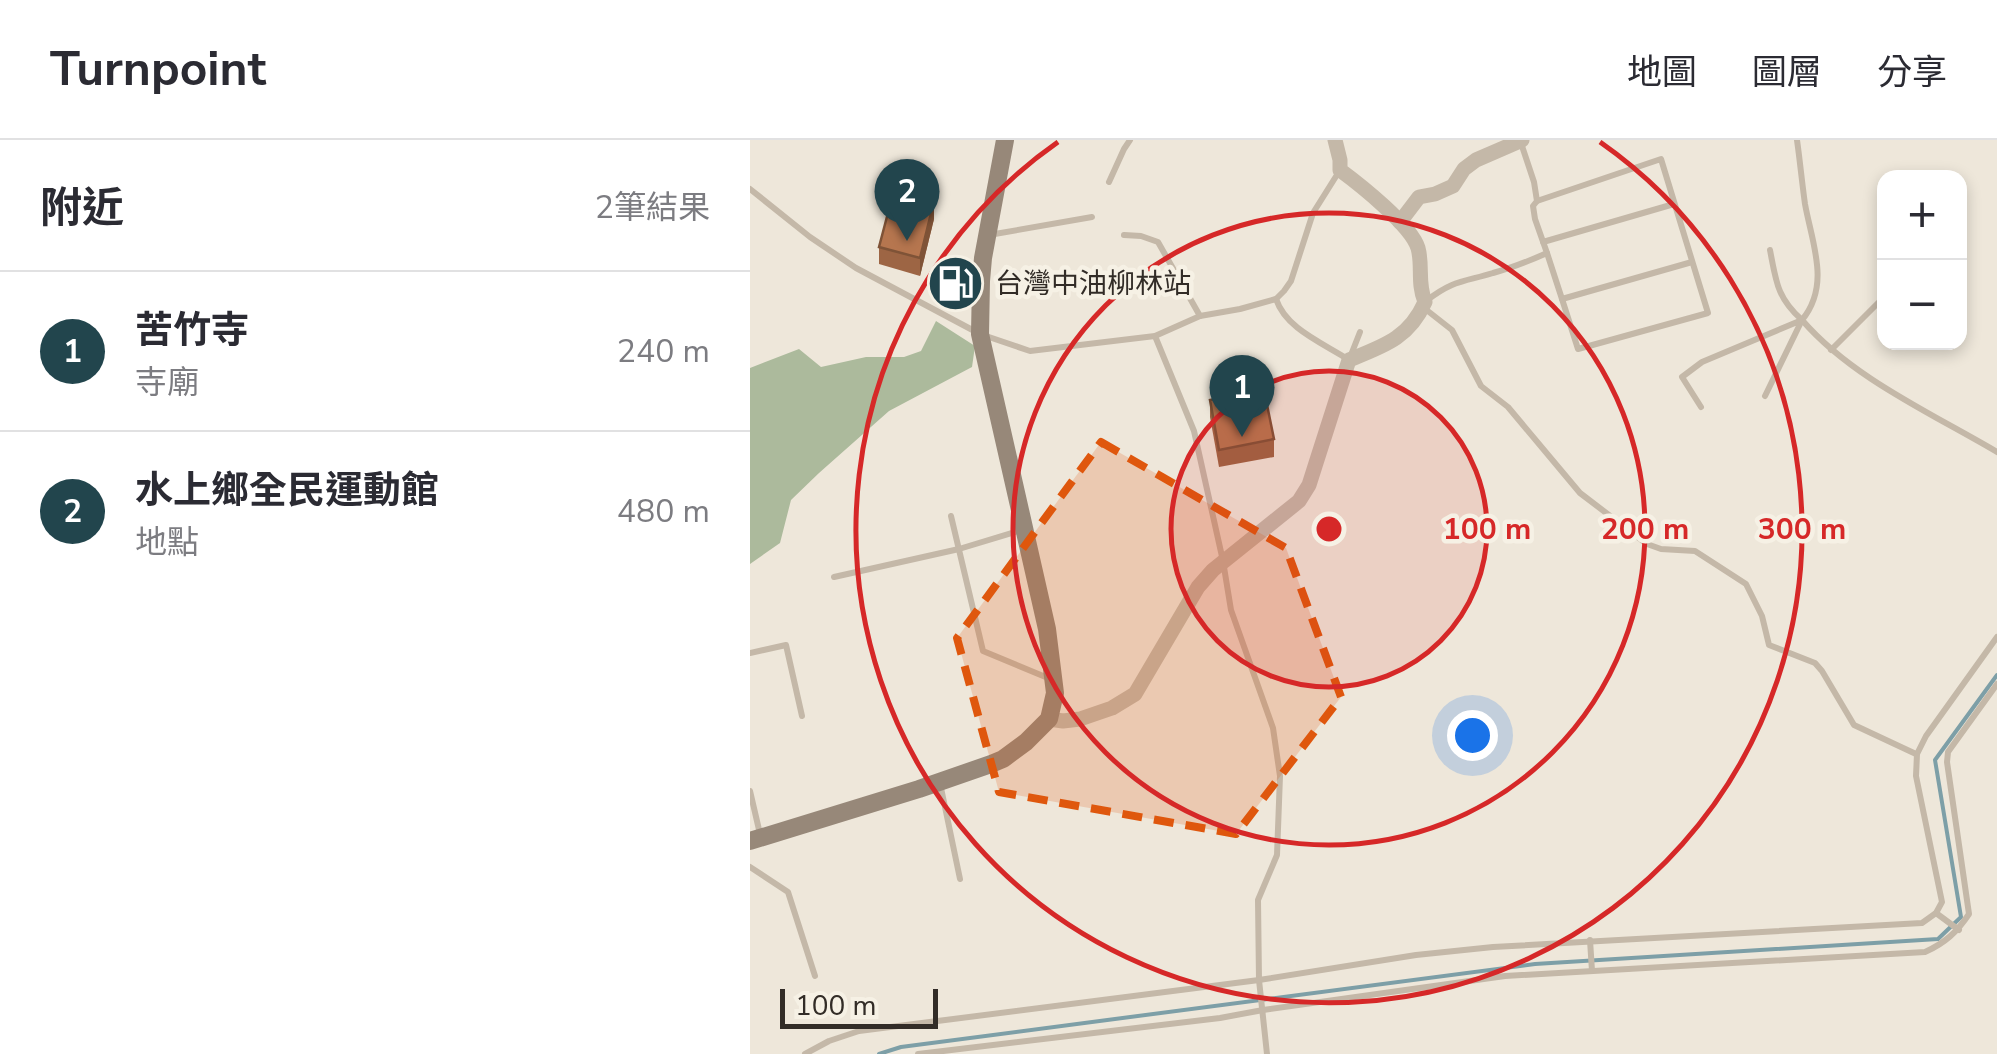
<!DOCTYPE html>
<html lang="zh-TW">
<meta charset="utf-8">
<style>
body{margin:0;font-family:"Nunito Sans","Noto Sans TC",sans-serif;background:#f7f7f7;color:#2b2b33}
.controls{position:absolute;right:30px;top:30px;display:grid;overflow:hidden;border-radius:20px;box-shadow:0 5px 15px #0003}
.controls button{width:90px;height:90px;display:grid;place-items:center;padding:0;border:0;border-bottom:2px solid #e1e1e2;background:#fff;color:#2b2b33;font:50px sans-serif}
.scale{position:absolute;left:30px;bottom:25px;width:158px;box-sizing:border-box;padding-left:10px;border:5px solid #322c27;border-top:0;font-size:28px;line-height:35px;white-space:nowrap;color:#322c27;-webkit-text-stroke:8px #f6f1e5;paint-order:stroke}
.you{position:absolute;left:722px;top:595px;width:35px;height:35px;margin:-25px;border:8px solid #fff;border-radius:50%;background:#1a73e8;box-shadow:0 0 0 15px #1a73e833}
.badge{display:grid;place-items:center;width:65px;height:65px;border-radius:50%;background:#22454d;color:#fff;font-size:32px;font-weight:700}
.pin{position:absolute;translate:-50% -82px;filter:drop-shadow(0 2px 5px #0008)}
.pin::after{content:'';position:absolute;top:52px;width:35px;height:30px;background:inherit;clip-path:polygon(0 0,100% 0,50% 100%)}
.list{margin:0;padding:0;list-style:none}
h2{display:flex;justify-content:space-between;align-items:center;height:130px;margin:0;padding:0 40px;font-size:42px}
h2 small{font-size:32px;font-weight:400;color:#7c7c81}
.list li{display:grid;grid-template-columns:65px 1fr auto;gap:30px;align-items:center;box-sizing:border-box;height:160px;padding:0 40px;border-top:2px solid #e1e1e2}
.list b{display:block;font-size:38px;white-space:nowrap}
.list p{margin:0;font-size:32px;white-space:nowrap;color:#7c7c81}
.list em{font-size:32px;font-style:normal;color:#7c7c81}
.map{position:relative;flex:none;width:1247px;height:914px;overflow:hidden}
header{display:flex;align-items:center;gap:60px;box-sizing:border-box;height:140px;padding:0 50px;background:#fff;border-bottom:2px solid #e1e1e2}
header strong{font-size:48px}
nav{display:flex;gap:55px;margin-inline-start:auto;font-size:35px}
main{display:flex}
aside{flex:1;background:#fff}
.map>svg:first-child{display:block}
</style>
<header>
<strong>Turnpoint</strong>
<nav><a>地圖</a><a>圖層</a><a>分享</a></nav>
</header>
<main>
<aside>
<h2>附近<small>2筆結果</small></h2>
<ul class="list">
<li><span class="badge">1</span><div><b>苦竹寺</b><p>寺廟</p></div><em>240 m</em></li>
<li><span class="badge">2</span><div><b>水上鄉全民運動館</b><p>地點</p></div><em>480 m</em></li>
</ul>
</aside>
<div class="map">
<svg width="1247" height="914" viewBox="0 0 1247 914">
<rect width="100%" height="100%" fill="#eee7da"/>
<!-- green -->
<path fill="#acba9c" d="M186,181L225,206L222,227L139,271L69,333L41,360L30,403L0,424V228L49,209L71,227L116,217H154L171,211Z"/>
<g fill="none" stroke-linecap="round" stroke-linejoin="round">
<!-- stream -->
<path stroke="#7d9fa7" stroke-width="4" d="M129,914L151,907L785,824L1188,799L1211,777L1185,620L1247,535"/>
<!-- service -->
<g stroke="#c4b8a8" stroke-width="6">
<path d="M1047,0C1050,21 1052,43 1055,64C1062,103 1081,145 1052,180C1102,238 1181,273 1247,312"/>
<path d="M359,42L374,9L380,0"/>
<path d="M0,49L60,97L106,128L230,194L280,211L405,196L450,176"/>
<path d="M787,61L911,19L958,173L828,209L812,159"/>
<path d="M239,95L342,77"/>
<path d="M374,95L391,96L408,102L450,176L490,169L526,159L534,151L541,141L563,73L590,30"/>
<path d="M793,102L924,64"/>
<path d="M1020,110C1026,141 1027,158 1052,180"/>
<path d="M797,113L812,159L942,122"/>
<path d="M1210,130H1213"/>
<path d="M526,159C536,189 573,203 599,220L610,192"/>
<path d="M676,161C703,140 713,142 743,133C762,128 779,121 797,113L785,79L783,66L787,61L784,42L771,3"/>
<path d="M674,168L702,190L731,246L758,267L830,353L897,404L911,409L945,411L996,444L1012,476L1019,505L1065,523L1072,531L1104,585L1166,614"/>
<path d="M405,196L444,291L473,421L481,470L523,588L530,636L527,715L508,760L509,840L517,914"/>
<path d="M1081,210L1134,157"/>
<path d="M951,267L932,237L952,222L1052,180L1015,256"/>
<path d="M201,376L233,511L298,538"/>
<path d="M84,437L209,409L272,390"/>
<path d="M0,513L36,505L52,576"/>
<path d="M190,643L210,739"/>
<path d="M0,651L10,694"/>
<path d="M0,727L38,752L65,836"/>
<path d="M1186,773L1209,790"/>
<path d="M840,800L842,831"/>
<path d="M55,914L79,901L109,891L509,840L666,815L743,807L1172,783L1186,773L1192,762L1166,636L1167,614L1176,596L1247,497"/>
<path d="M168,914L470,878L513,870L755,836L1175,812C1195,803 1207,792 1219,774L1197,622L1198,612L1247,544"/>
</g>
<!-- tertiary -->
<g stroke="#c4b8a8" stroke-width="15">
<path d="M650,82L669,57L685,54L703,46L714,29L726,20L772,0"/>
<path d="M299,579L313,581L330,579L362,568L385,554L448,447L463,430L549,361L559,345L566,323L599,220C634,206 659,198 675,162C667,143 673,126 668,108C661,85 609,44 590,30V20L585,0"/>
</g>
<!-- secondary -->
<path stroke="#978879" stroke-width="18" d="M0,701L169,649L241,624L253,619L276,602L299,579L305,553L297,489L230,194L231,141L233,118L255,0"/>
</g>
<!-- wall -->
<g fill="#9d6544">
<path d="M184,79L170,136L129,124V107Z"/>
<path d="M460,260L524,299V317L469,327L460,277Z"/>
</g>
<!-- shaded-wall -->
<path fill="#7f5337" d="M184,61V79L170,136V118Z"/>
<!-- building -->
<g fill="#b6764f" stroke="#7f5337" stroke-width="2.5">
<path d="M144,50L184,61L170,118L129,107Z"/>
<path d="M514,250L524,299L469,310L460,260Z"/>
</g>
<!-- marked area -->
<path fill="#df570d" fill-opacity="0.2" stroke="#df570d" stroke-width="8" stroke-dasharray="20 12" stroke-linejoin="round" d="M351,302L536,408L591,557L486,694L249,652L207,498Z"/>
<!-- distance rings -->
<circle cx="579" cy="389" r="158" fill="#d62828" fill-opacity=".12"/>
<g fill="none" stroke="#d62828" stroke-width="5">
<circle cx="579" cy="389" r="158"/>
<circle cx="579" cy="389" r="316"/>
<path d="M850 2A473 473 0 1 1 308 2"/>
</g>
<!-- icons -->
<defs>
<symbol id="fuel-disc" viewBox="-11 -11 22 22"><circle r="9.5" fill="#22454d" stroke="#f6f1e5"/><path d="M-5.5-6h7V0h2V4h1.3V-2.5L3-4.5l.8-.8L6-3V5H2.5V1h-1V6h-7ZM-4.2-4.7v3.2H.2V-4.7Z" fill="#fff"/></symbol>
</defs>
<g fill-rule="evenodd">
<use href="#fuel-disc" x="174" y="112" width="63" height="63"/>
</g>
<g text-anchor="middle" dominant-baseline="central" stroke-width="9" stroke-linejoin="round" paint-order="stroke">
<!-- poi labels -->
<g font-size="28" fill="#322c27" stroke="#f6f1e5" text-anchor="start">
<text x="245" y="144">台灣中油柳林站</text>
</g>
</g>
<circle cx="579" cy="389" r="15" fill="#d62828" stroke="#f6f1e5" stroke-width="5"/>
<g font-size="30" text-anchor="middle" font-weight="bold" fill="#d62828" stroke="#f6f1e5" stroke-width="9" stroke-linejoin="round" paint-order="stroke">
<text x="737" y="399">100 m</text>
<text x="895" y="399">200 m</text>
<text x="1052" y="399">300 m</text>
</g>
</svg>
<div class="controls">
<button>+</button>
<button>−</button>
</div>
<div class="scale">100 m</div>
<div class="you"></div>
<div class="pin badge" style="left:492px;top:297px">1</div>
<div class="pin badge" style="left:157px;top:101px">2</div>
</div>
</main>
